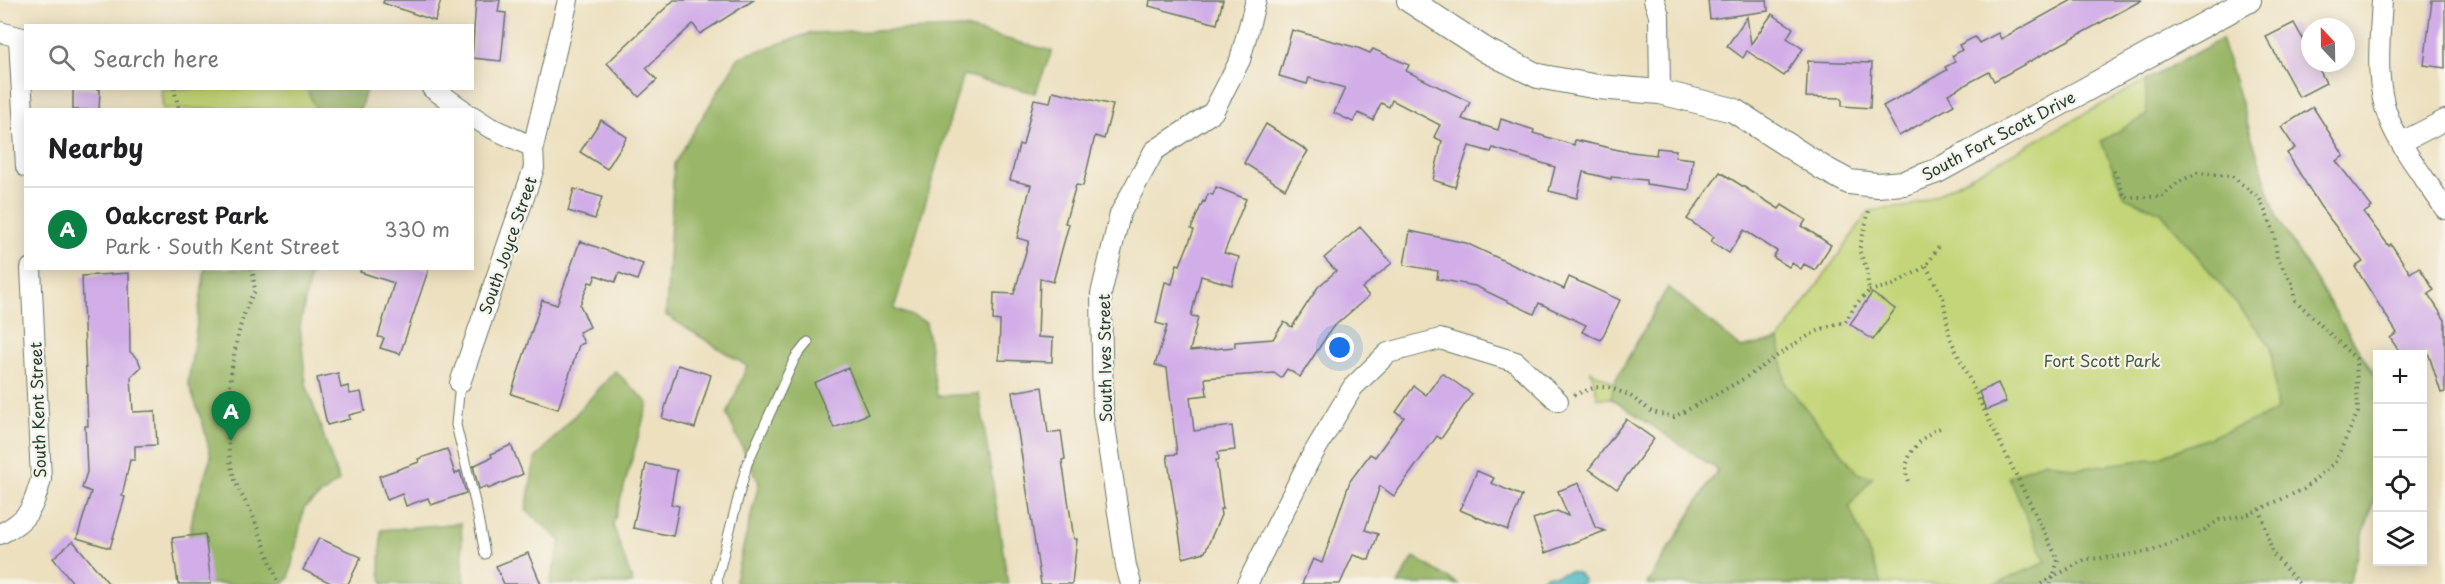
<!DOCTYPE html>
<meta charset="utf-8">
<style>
body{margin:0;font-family:"Playpen Sans",sans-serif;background:#f6f6f6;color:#202124}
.controls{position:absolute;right:18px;bottom:18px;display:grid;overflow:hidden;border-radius:0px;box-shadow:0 3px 15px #0003}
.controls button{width:54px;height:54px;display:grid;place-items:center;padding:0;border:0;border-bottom:2px solid #e0e0e0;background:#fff;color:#202124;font:30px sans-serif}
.compass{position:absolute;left:2301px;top:18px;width:54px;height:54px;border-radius:50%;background:#fff;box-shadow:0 3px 15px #0003;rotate:338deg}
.you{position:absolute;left:1340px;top:348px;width:21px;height:21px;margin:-15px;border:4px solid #fff;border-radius:50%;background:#1a73e8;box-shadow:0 0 0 9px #1a73e833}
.badge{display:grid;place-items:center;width:39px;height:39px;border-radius:50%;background:#0b8043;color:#fff;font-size:20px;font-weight:700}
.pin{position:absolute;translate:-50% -50px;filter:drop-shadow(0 2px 3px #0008)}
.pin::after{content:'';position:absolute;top:32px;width:21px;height:18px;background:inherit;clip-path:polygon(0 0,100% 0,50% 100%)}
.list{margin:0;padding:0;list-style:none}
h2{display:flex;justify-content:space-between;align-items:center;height:78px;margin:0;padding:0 24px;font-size:26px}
h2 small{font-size:20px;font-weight:400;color:#757577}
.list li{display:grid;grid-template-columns:39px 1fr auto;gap:18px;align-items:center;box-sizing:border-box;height:84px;padding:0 24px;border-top:2px solid #e0e0e0}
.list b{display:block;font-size:22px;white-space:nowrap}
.list p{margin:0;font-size:20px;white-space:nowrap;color:#757577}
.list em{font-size:20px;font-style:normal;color:#757577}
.icon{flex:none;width:33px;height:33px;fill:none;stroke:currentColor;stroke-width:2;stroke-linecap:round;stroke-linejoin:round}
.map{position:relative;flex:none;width:2445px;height:584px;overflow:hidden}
.search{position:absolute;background:#fff;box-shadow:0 3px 15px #0003;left:24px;top:24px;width:450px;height:66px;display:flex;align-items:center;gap:15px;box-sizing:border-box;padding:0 21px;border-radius:0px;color:#757577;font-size:22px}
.panel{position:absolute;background:#fff;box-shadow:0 3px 15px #0003;left:24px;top:108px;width:450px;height:162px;border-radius:0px}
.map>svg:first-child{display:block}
</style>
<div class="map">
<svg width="2445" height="584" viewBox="0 0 2445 584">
<rect width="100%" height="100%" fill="#f7f3e8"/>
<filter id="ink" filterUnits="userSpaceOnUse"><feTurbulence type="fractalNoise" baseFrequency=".0167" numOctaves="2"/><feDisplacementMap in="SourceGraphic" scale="12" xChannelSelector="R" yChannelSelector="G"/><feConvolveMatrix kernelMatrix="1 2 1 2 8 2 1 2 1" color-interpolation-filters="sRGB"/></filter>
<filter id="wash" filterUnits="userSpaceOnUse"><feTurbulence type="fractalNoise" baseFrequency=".008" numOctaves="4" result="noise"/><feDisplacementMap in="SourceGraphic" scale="24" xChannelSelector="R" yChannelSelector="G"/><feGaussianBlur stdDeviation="1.35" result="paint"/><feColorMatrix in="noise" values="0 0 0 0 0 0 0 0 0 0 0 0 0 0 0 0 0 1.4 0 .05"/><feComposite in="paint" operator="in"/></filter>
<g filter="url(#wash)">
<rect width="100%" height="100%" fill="#ece0bf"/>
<!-- green -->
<g fill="#c3d578" stroke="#718956" stroke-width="1.5">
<path d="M2221,39L2277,218L2377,379V489L2348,584H1647L1718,469L1611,398H1598L1591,371L1614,383L1668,287L1741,348L1779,340L1869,211L1910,206L1935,196Z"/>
<path d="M161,89H366L360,110L163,109Z"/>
</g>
<!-- forest -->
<g fill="#9ab668" stroke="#5c7a4e" stroke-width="1.5">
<path d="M965,28L1052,51L1035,93L963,75L894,309L926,322L937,396L979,394L1008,584H738L735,580L759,483L727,415L747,366L666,315L674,164L739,57L811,33Z"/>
<path d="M2221,39L2277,218L2377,379V489L2348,584H1995L2046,562L2009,477L2045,461L2075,469L2157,458L2277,411L2271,346L2161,212L2125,197L2101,141L2147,115L2145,81Z"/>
<path d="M307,89H366L360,110L316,109Z"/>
<path d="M205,269H311L300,327L306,384L339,481L304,508L289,578L283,584H181L194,509L211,457L203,424L188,383Z"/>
<path d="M1668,287L1741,348L1779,340L1785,383L1858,473L1873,477L1849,506L1882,584H1647L1718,470L1611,398L1614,383Z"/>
<path d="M615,371L648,403L613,525L633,584H550L561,541L526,510L535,459Z"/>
<path d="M461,523L464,584H383L380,573L381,530Z"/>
<path d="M1414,557L1458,584H1398Z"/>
</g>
<!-- water -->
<path fill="#4bb9c5" stroke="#357b7c" stroke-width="1.5" d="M1569,571L1578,573L1584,581L1583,584H1540L1541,579L1546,575H1557Z"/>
<g id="blocks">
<!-- building -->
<g fill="#d2aee8">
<path d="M384,0H441L435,21L383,3Z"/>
<path d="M476,0H500L498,12L506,13L501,61L472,58Z"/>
<path d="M674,0H754L700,34L693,24L646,68L657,80L639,97L607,63Z"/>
<path d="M1150,0H1223L1217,24L1149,6Z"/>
<path d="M1708,0H1767L1768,11L1710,19Z"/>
<path d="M2072,0H2142L1994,81L1989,72L1948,94L1954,105L1899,136L1883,106L1947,70L1945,67L1955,62L1952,56L1962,50L1959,45L1975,37L1979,43L1998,33L2001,39Z"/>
<path d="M2432,0H2445V68L2424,65Z"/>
<path d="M1772,14L1793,28L1787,38L1803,49L1784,76L1747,51L1743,58L1727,46L1747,17L1751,44Z"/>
<path d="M2294,23L2310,52V63H2316L2326,83L2299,97L2266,37Z"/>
<path d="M1292,30L1358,48L1370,53L1373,49L1409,65L1406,71L1470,102L1462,119L1498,130L1501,119L1534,130L1533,133L1574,145L1575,140L1623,151L1656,155L1657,148L1676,150L1675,157L1693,159L1689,190L1646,184V180L1611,177V179L1583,172L1577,198L1549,191L1555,167L1493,148L1491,152L1469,146L1455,187L1433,180L1442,141L1434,137L1440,125L1392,100L1389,107L1381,103L1373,120L1358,113L1353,122L1334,113L1345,88L1309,78L1307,84L1279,76Z"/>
<path d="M1808,61L1872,63L1870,108L1842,106V98L1806,97Z"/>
<path d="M73,88L100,89L99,110H73Z"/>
<path d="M1053,91L1113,105L1104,139L1095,136L1083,186L1076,185L1065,223L1069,224L1053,282L1040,278L1038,337L1053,338L1052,362L999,360L1000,321L993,320L994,293L1014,294L1029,241L1017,238L1031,185L1010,180L1019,145H1023L1034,99L1050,102Z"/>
<path d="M2313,107L2344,156L2336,161L2372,207L2364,213L2389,246L2391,244L2410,273L2419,267L2434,290L2428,294L2445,320V392L2441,393L2428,352L2424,354H2401L2390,338L2397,333L2355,267L2363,262L2320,206L2287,153L2295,148L2281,127Z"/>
<path d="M601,120L627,137L607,169L580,152Z"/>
<path d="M1266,124L1308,151L1285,189L1244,163Z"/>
<path d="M1720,172L1779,209L1782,205L1806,220L1802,226L1831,245L1815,270L1804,264L1801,269L1792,263L1789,267L1773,257L1777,251L1744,230L1729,253L1711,241L1714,237L1687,219Z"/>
<path d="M1216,187L1246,199L1224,253L1239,257L1232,285L1201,276L1191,316L1198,317L1190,351L1235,347V342L1273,339L1284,322L1292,327L1318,287L1336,271L1324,258L1360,227L1392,263L1362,288L1369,296L1332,328L1300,377L1287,369L1281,378L1274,373L1205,378L1207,395L1190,397L1194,431L1232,426L1235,450L1218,452L1219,460H1216L1223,509H1220L1221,515L1205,552L1183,558L1167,455L1177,454L1167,368L1155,365L1167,326L1156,323L1165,282L1172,284L1177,264L1180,265L1194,230L1191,229L1203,201L1205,202L1208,194L1213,195Z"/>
<path d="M574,189L602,197L595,219L568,211Z"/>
<path d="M1410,231L1466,243L1564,289L1569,277L1620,300L1601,340L1582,332L1586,325L1539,303L1534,314L1475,286L1437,279L1438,271L1404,265Z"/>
<path d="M580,241L643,264L637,280L619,273L615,282L596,275L593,283L589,282L580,305L590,327L579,332L584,343L579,345L558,409L511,394L542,300L557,305Z"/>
<path d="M361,268H429L400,354L380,348L384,338L378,337L394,283L360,272Z"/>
<path d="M129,273L130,352L138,359L141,367L131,377L133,412L155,411L157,445L135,446V460H130L122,496L125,497L110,548L77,538L91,492L82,488L87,472L85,426H88L82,276Z"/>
<path d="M1872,293L1895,309L1873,340L1850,324Z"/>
<path d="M678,365L711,375L695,428L662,418Z"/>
<path d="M848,368L868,414L834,428L814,383Z"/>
<path d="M338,373L341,388L348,386L350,394L361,392L365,411L349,415L350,419L327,425L317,378Z"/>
<path d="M1442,373L1472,394L1441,439L1437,436L1394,496L1380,486L1365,530L1378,534L1369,560L1353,555L1340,584H1302L1313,559L1322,563L1350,481L1370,454L1375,457L1404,417L1396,412L1414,386L1426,395Z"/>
<path d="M1998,383L2006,402L1986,410L1979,392Z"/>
<path d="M1042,387L1048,433L1061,431L1065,459L1062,460L1074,539H1077L1072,584H1041L1012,392Z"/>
<path d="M1626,419L1654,439L1617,489L1589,469Z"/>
<path d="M511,445L523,474L488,489L487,486L479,489L473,466L492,457L491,454Z"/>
<path d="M447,449L455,474L460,471L466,493L431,505L428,498L406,506L402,494L387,500L379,476L419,462L418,459Z"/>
<path d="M646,464L677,470L671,504L679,506L673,536L633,528Z"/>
<path d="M1477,471L1494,478L1491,483L1522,496L1508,530L1460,510Z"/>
<path d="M1579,483L1595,527L1605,531L1545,553L1533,519L1557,511L1568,516L1558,491Z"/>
<path d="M205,534L211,584H178L172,538Z"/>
<path d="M319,538L361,557L348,584H333L303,570Z"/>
<path d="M73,541L109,584H74L53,558Z"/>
<path d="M528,553L541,584H504L496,566Z"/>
</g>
</g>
</g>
<g filter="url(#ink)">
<use href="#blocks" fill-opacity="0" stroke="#677665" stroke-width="1.5"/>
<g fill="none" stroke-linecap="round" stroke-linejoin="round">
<defs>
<g id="service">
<path d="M460,383L456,425L475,502L485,554"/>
<path d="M718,584L717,579L747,464L795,358L808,342"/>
</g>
<g id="minor">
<path d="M1654,0L1659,15L1660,92"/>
<path d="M2382,0C2380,39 2374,82 2389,119C2400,148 2428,182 2445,209"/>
<path d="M0,32L26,39"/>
<path d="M19,39L26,167"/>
<path d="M432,88L463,110"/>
<path d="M472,116L489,127L533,147"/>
<path d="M2402,142L2445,120"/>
<path d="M460,383L534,168L533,147L568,0"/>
<path d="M0,534C29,520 33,508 41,479L31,268"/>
<path d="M1131,584L1126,566L1103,412L1101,294L1120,214L1154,151L1213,112L1240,60L1256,0"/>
<path d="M1247,584L1310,459L1353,387L1388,353L1440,339L1516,362L1558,401"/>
</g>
<path id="tertiary" d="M1409,0L1487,51L1538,76L1598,87L1660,92L1733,110L1823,168L1849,182L1877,185L1904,183L1937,171L2249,0"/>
</defs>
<!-- service casing -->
<use href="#service" stroke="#677665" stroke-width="11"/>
<!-- minor casing -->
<use href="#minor" stroke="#677665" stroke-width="22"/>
<!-- tertiary casing -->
<use href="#tertiary" stroke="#677665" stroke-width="26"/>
<!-- path -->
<g stroke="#677665" stroke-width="4" stroke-dasharray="1.5 4.5" stroke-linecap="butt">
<path d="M174,88L179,110"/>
<path d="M1926,266L1943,298L1950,338L1983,408L2058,560L2051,584"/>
<path d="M252,268L255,291C231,326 221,433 233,474C237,489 246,502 253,516C262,538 270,561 279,584"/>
<path d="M1869,291L1893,285L1926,266L1940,245"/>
<path d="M1574,395L1596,387H1608L1629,395L1652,412L1674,417C1698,404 1724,391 1748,376C1776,358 1812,327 1845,322L1856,304L1869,291L1866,267L1859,250L1869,211"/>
<path d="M1908,481C1900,458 1920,437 1940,428"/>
<path d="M2260,509L2273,554L2299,584"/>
<path d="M2041,584L2086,559L2115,557L2151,551L2203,531L2219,520L2247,515L2304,489L2335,462L2358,412L2356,359L2295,300L2292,283L2277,258L2274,232L2260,199L2232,176L2197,173L2177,183L2162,197H2125L2113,168"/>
</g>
<!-- service -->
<use href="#service" stroke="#fff" stroke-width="9"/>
<!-- minor -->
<use href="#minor" stroke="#fff" stroke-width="20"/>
<!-- tertiary -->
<use href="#tertiary" stroke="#fff" stroke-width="24"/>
</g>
</g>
<g text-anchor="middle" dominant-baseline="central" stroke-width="4.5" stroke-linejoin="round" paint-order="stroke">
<!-- street labels -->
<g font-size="16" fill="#1f3d34" stroke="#f7f3e8">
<text transform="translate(1998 135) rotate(-28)">South Fort Scott Drive</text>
<text transform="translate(507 245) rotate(-71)">South Joyce Street</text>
<text transform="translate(1104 358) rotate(-91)">South Ives Street</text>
<text transform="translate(37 410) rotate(-92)">South Kent Street</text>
</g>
<!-- park labels -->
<g font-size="16" fill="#405b42" stroke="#f7f3e8">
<text x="2102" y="360">Fort Scott Park</text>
</g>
</g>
</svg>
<div class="controls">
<button>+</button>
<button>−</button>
<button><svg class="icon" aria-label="locate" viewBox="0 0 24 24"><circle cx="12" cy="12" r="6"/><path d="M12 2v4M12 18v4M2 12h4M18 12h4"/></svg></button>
<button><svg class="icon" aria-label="layers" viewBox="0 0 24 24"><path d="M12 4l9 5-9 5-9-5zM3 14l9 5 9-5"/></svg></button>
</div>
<svg class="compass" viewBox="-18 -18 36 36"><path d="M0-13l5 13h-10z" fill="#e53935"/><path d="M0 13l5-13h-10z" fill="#757577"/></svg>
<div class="you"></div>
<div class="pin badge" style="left:231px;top:441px">A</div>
<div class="search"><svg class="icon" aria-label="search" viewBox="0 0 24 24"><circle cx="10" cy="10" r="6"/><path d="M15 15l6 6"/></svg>Search here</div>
<section class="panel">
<h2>Nearby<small></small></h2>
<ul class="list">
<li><span class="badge">A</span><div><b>Oakcrest Park</b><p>Park · South Kent Street</p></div><em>330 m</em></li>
</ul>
</section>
</div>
